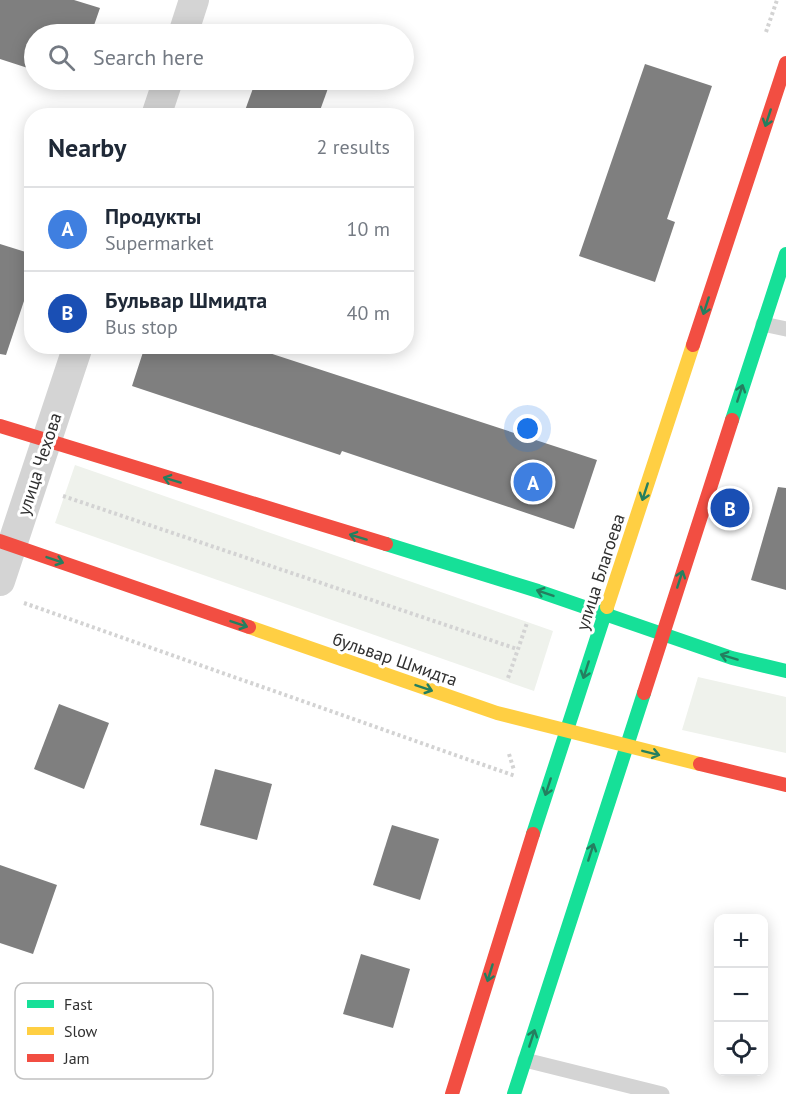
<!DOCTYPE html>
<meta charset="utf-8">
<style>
body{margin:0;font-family:"PT Sans",sans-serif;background:#f6f6f7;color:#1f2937}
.controls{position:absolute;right:18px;bottom:18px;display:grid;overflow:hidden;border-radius:12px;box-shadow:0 3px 15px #0003}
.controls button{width:54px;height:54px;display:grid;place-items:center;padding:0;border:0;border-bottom:2px solid #e0e1e3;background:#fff;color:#1f2937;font:30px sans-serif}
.you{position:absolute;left:528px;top:429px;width:21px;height:21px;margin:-15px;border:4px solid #fff;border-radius:50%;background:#1a73e8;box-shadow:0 0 0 9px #1a73e833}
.badge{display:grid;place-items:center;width:39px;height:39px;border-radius:50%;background:#7c3aed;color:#fff;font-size:20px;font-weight:700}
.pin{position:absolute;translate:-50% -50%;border:3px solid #fff;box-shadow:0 2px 6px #0006}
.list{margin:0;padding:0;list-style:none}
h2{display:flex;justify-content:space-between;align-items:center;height:78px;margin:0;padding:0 24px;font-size:26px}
h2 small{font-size:20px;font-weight:400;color:#747a83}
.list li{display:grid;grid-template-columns:39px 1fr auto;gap:18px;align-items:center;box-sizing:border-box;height:84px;padding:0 24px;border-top:2px solid #e0e1e3}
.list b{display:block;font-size:22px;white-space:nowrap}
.list p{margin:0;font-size:20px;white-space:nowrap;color:#747a83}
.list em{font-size:20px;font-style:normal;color:#747a83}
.icon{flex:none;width:33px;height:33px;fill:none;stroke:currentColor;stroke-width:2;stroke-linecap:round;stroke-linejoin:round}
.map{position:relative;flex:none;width:786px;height:1094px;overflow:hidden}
.search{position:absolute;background:#fff;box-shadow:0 3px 15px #0003;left:24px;top:24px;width:390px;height:66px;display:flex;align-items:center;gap:15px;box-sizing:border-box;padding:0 21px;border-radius:33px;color:#747a83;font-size:22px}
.panel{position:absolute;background:#fff;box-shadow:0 3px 15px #0003;left:24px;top:108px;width:390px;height:246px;border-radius:24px}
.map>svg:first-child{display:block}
</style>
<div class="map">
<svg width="786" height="1094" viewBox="0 0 786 1094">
<rect width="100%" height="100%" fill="#fff"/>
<!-- green -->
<g fill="#eff2ec">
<path d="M75,465L553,631L534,691L55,523Z"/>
<path d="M698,677L786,697V753L682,730Z"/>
</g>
<!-- building -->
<g fill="#7f7f7f">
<path d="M0,0H74L100,8L91,34H34V70L0,59Z"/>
<path d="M645,64L712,86L667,219L675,222L655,282L579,256Z"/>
<path d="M256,80H331L318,116H243Z"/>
<path d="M0,244L32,254V277L6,355L0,354Z"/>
<path d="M145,346H248L597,460L574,529L342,451L340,455L132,386Z"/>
<path d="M778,487L786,488V590L751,580Z"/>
<path d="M59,704L109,723L84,789L34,769Z"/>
<path d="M215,769L272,784L257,840L200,825Z"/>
<path d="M392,825L439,839L420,900L373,885Z"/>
<path d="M0,865L57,885L33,954L0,943Z"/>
<path d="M361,954L410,969L393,1028L343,1014Z"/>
</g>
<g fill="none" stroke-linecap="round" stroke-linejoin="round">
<!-- path -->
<g stroke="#d3d3d3" stroke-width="4" stroke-dasharray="3 3" stroke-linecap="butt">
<path d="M766,32L777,0"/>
<path d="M63,496L517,649"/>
<path d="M24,603L515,776"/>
<path d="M508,678L527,623"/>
<path d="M509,754L514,770"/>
</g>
<!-- lane -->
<g stroke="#d4d4d4" stroke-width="15">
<path d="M763,324L786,329"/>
<path d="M525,1060L662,1094"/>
</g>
<!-- street -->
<g stroke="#d4d4d4" stroke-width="30">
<path d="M183,34L194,0"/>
<path d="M156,116L168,80"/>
<path d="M0,581L78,346"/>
</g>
<!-- fast -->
<g stroke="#16e098" stroke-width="14">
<path d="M732,420L786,254"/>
<path d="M386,544L538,591L732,658L786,671"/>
<path d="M533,834L607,607"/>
<path d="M514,1094L644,693"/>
</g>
<!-- slow -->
<g stroke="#ffcf43" stroke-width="14">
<path d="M607,607L693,345"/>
<path d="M249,627L497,713L700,764"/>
</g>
<!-- jam -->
<g stroke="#f24e42" stroke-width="14">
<path d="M693,345L786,63"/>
<path d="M0,426L386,544"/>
<path d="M0,541L249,627"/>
<path d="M644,693L732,420"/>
<path d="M700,764L786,785"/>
<path d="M452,1094L533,834"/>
</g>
</g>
<!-- one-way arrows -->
<defs><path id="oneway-shaft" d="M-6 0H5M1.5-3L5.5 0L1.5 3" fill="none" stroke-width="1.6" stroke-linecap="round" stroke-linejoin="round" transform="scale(1.5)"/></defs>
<g stroke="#247f5f">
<use href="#oneway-shaft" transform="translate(768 118) rotate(108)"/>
<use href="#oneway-shaft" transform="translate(706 306) rotate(108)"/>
<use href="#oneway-shaft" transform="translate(740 393) rotate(-72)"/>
<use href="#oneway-shaft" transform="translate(172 480) rotate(-163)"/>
<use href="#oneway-shaft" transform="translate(645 492) rotate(108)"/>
<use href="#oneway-shaft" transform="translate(358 537) rotate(-163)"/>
<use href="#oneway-shaft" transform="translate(55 560) rotate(19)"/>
<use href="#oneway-shaft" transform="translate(680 579) rotate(-72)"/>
<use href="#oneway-shaft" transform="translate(545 593) rotate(-161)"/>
<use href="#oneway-shaft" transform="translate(239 624) rotate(19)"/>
<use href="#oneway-shaft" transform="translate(729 657) rotate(-163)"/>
<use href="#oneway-shaft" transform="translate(586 670) rotate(108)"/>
<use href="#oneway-shaft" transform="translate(424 688) rotate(19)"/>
<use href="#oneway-shaft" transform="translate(651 753) rotate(14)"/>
<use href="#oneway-shaft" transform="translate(548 787) rotate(108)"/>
<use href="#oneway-shaft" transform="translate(591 852) rotate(-72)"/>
<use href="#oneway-shaft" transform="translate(490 973) rotate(107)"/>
<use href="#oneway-shaft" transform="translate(532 1038) rotate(-72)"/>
</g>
<g text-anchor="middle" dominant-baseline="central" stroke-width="6" stroke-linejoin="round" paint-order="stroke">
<!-- street labels -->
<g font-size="18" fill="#303030" stroke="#fff">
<text transform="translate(39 464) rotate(-72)">улица Чехова</text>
<text transform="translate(600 572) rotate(-72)">улица Благоева</text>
<text transform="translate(395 659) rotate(19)">бульвар Шмидта</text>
</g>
</g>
<!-- legend -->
<rect x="15" y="983" width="198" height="96" rx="9" fill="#fff" stroke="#c1c1c1" stroke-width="1.5"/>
<rect x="27" y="1000" width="27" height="8" fill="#16e098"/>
<rect x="27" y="1027" width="27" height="8" fill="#ffcf43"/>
<rect x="27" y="1054" width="27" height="8" fill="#f24e42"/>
<g font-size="16" fill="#303030">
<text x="64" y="1010">Fast</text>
<text x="64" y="1037">Slow</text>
<text x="64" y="1064">Jam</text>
</g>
</svg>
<div class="controls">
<button>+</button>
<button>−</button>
<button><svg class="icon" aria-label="locate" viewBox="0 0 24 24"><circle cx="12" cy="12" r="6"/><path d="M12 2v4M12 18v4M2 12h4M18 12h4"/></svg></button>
</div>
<div class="you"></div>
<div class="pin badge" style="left:533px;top:482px;background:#3f7fe0">A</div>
<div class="pin badge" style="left:730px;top:508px;background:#1a4fb4">B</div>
<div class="search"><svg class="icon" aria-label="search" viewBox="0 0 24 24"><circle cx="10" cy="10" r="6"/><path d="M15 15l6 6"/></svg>Search here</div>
<section class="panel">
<h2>Nearby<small>2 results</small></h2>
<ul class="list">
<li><span class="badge" style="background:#3f7fe0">A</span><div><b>Продукты</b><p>Supermarket</p></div><em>10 m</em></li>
<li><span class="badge" style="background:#1a4fb4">B</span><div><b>Бульвар Шмидта</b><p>Bus stop</p></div><em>40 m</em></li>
</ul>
</section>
</div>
